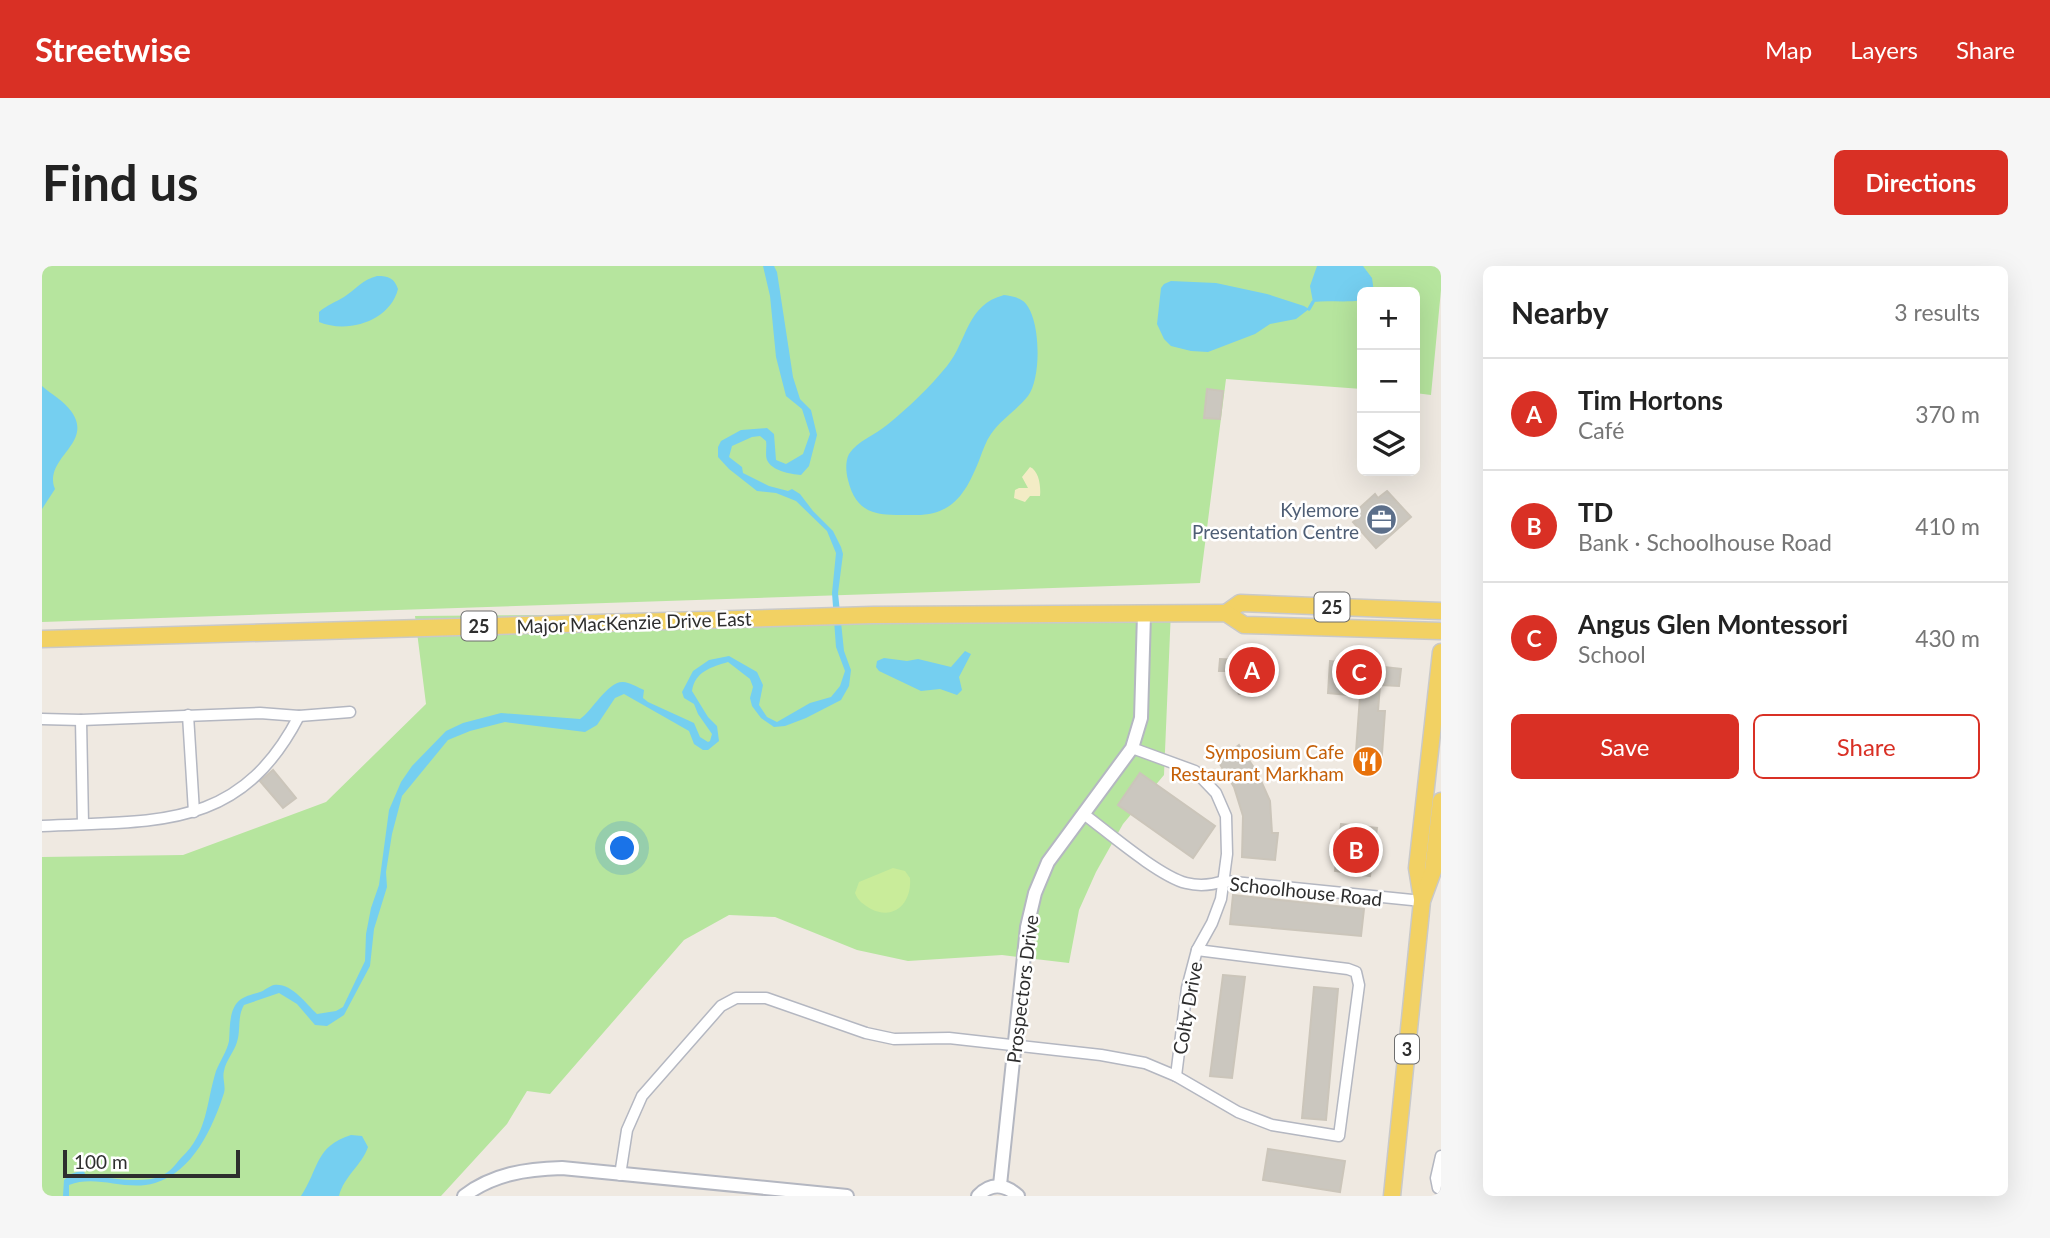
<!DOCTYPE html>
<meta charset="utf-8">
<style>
body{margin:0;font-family:Lato,sans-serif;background:#f6f6f6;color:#222}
.controls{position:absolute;right:21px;top:21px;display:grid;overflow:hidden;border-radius:10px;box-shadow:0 7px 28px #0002}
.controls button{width:63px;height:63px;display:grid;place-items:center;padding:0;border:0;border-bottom:2px solid #e0e0e0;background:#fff;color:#222;font:35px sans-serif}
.scale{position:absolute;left:21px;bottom:18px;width:177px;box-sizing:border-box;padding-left:7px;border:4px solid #2e2e2e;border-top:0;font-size:19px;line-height:24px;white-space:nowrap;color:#2e2e2e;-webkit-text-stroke:5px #fff;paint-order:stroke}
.you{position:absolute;left:581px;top:583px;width:24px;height:24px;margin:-18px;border:5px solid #fff;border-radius:50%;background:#1a73e8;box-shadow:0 0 0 10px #1a73e833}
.badge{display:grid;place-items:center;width:46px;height:46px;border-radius:50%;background:#d93025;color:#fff;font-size:23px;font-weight:700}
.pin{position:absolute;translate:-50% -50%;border:4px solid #fff;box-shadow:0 2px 7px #0006}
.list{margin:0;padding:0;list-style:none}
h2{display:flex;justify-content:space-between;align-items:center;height:91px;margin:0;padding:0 28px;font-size:30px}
h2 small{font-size:23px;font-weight:400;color:#767676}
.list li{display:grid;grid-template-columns:46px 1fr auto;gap:21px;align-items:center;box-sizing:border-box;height:112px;padding:0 28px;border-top:2px solid #e0e0e0}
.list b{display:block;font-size:26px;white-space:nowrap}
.list p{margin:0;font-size:23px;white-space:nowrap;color:#767676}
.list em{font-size:23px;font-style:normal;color:#767676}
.actions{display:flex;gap:14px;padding:21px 28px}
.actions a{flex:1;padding:16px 0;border:2px solid #d93025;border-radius:10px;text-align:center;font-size:24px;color:#d93025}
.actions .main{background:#d93025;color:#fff}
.icon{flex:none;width:38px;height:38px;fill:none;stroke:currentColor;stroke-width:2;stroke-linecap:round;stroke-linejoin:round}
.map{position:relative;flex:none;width:1399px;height:930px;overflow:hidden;border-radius:10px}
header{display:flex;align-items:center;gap:42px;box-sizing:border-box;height:98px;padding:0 35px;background:#d93025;color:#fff}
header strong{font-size:33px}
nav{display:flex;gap:38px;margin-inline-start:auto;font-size:24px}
.intro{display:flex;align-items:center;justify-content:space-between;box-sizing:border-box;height:168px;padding:0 42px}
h1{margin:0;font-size:49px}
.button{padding:18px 32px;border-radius:10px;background:#d93025;color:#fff;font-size:24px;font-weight:700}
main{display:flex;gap:42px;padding:0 42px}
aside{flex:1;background:#fff;border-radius:10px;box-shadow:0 7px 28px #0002}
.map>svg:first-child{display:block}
</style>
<header>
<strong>Streetwise</strong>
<nav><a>Map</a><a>Layers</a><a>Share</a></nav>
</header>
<div class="intro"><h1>Find us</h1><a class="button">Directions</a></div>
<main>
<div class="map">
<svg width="1399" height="930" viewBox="0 0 1399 930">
<rect width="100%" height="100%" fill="#efe9e1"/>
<!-- green -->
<g fill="#b6e59e">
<path d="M0,0H1399V24L1389,129L1373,127V26H1320V123L1184,113L1158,317L0,356Z"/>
<path d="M1129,344L1122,509L1081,558L1054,606L1037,644L1027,697L960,689L866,695L815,684L733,651L687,649L642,674L508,828L485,825L465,858L399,930H0V591L141,589L284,536L384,438L373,350Z"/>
</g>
<!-- sand -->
<path fill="#f3ecc5" d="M988,201C997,205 999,220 998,230H988L983,236L972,232L973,224L977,222H986L980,211Z"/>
<!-- pitch -->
<path fill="#c9ec9a" d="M851,602L863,605L868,612C870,636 853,655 829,643C821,638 816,635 813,627L817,616Z"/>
<!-- water -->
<g fill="#75cff0">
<path d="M721,0H732L735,6L751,111L758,133L769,144L775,169L767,200L759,209C748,208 730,205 725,194C723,189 725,180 724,175L718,170L710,171L690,180L687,191L700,201L701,207L727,220L746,225L750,223L758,228L771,245L791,265L799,281L801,288L796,327L802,385L809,404L807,420L799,434L764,452L743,460L732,461L719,452L710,440L708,432L711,421L708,413L686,396C670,401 653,405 650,425L666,451L675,460L677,475L666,484H661L652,478L647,465L582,428L573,432L555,459L543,466L463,456L428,465L406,474L360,530L350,568L344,606L345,621L332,663L328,700L302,749L285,760L273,759L255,738L237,727L202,739C195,751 199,764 195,776C192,786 184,794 182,805C180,812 184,820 182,827C171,861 151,906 113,917C84,926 55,908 27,919V930H21L22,914L29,908L41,904L45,911C67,910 99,919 119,910C128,906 133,899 139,892C166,867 164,837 174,805C178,795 185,785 187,775C188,763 187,748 194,738C200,730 209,729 218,726C222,725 227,720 232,719C250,717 263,737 275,748L294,745L301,741L323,695L324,668L329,642L337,619L347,544L359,516L370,500L404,465L421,457L459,447L538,453C550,445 566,415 581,416C587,416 597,422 602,424L601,432L606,436L652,457L658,471L666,476L668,475L670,468L656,448L652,438L642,432L640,426L651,405L667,394L687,390L715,406L721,419L717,439L725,451L735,456L768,437L789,431L798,420L803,405L794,381L790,327L794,287L785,265L754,235L734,227L715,225L687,203L676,191V181L679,175L699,164L725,162L732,168L734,194L744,198L761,188L768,168L760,143L744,130L734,91L728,30Z"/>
<path d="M1275,0H1321L1330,12L1332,26H1320V34C1304,37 1287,34 1271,36L1268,20Z"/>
<path d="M335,10C347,10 352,12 356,23C348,55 306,68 277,56V46C285,39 294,36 302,31C314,23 320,14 335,10Z"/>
<path d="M1129,15L1174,17L1225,28L1262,40L1267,43L1254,53L1228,58L1213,68L1166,86L1149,85L1129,80L1122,73L1115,58L1119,22L1122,18Z"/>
<path d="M962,29C969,30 976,31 981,35C999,49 1000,112 986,130C975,144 959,153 949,168C944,175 941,184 938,192C925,225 912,250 872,249C840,249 815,252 806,214C804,206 803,196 807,188C815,175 833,169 845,159C866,142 888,121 905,100C926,74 924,39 962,29Z"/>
<path d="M0,120C9,128 22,135 29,145C53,178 1,191 13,223L0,243Z"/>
<path d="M923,385L929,388L917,411L920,424L915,429L898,423L879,425L837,405L834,401L835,395L842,392L865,395L876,393L909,401Z"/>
<path d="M309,869L320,870L326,881C320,899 302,910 297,930H259C277,903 273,880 309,869Z"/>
</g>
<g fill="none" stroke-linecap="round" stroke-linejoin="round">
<!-- stream -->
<path stroke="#75cff0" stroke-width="3.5" d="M1267,43L1271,36"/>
</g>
<!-- building -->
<g fill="#cbc7bf" stroke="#cbc5ba" stroke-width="2">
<path d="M1165,123L1181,125L1178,153L1162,152Z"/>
<path d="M1345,225L1369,251L1334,282L1311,256L1316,252L1312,247L1333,228L1336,232Z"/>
<path d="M1178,393L1218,395L1216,429L1197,428L1190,418V405H1177Z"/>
<path d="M1288,395L1359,403L1357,420L1338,419L1336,445H1343L1339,502L1313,500L1318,430L1286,427Z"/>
<path d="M1197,479L1216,508L1228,535L1230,567H1236L1233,594L1200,591L1201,550L1192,521L1176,495Z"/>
<path d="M231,504L254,532L241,542L218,515Z"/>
<path d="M1098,507L1173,560L1151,592L1076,539Z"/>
<path d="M1299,558L1335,562L1328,610L1293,605Z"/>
<path d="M1191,629L1322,643L1319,670L1188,658Z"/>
<path d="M1181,709L1203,711L1190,812L1168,810Z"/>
<path d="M1272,721L1296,723L1284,854L1260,852Z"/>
<path d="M1226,883L1303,895L1298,926L1221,914Z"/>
</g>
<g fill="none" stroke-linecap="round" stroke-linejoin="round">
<defs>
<g id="minor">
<path d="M146,449L152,546"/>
<path d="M0,453L39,454L218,447L257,450L308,446"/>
<path d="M39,454L41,558"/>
<path d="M1090,482L1153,505L1174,527L1184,550L1185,588L1179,633L1170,657L1155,684L1145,722L1134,810"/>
<path d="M1043,549C1067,567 1117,610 1144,617C1156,620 1170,619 1182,615L1380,635"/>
<path d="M0,560C113,554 197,566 257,450"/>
<path d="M1399,890L1394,912L1396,922L1399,923"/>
<path d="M578,909L585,864L600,830L679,740L694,732H724L824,767L852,773L907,772L1059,789L1103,797L1134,810L1196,846L1230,859L1297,870L1317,719L1314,706L1306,703L1155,684"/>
</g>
<g id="tertiary">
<path d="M958,919L985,661L993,627L1006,596L1090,482L1099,452L1102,348"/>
<path d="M422,930C451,908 484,903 520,902L805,930"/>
<path d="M936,930C949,916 963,918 976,930"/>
</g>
<g id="primary">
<path d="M1184,347L1198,337L1399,345"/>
<path d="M0,373L831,349L1184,347L1202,359L1399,365"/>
<path d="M1380,633L1375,602L1399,386"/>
<path d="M1350,930L1380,635L1391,605L1399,535"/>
</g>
</defs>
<!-- minor casing -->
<use href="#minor" stroke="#b4b7c1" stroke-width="13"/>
<!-- tertiary casing -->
<use href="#tertiary" stroke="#b4b7c1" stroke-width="16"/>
<!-- primary casing -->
<use href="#primary" stroke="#c9c9c9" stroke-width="19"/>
<!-- minor -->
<use href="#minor" stroke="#fff" stroke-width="10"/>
<!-- tertiary -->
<use href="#tertiary" stroke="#fff" stroke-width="12"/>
<!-- primary -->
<use href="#primary" stroke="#f2d163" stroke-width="16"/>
</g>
<!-- icons -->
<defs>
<symbol id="office-disc" viewBox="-11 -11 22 22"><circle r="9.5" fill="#5c6f8a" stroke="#fff"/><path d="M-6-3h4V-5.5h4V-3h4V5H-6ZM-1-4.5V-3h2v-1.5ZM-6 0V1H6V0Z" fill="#fff"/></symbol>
<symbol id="restaurant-disc" viewBox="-11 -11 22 22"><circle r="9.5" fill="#e8710a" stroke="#fff"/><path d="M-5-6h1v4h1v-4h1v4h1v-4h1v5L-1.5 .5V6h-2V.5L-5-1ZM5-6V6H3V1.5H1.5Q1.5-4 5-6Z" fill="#fff"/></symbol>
</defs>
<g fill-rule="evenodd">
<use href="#office-disc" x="1322" y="236" width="35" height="35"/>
<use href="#restaurant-disc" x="1308" y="478" width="35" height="35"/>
</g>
<g text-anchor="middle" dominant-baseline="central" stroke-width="5" stroke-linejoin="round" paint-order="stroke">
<!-- shield labels -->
<g fill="#fff" stroke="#6d6d6d" stroke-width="2">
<rect x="1272.5" y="326.5" width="35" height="29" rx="5"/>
<rect x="419.5" y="345.5" width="35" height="29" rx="5"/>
<rect x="1353" y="768.5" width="24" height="29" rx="5"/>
</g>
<g font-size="18" font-weight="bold" fill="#2e2e2e">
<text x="1290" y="341">25</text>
<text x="437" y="360">25</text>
<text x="1365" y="783">3</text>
</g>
<!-- service labels -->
<g font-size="19" fill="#4e5e75" stroke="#fff" text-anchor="end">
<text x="1317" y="243">Kylemore<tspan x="1317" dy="22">Presentation Centre</tspan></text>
</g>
<!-- street labels -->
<g font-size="19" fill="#2e2e2e" stroke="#fff">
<text transform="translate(592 356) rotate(-2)">Major MacKenzie Drive East</text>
<text transform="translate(1264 625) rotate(6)">Schoolhouse Road</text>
<text transform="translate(980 723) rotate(-83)">Prospectors Drive</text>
<text transform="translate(1145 742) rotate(-80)">Colty Drive</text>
</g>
<!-- food labels -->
<g font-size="19" fill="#c56008" stroke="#fff" text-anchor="end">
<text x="1302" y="485">Symposium Cafe<tspan x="1302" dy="22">Restaurant Markham</tspan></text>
</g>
</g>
</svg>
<div class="controls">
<button>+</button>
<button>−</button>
<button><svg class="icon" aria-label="layers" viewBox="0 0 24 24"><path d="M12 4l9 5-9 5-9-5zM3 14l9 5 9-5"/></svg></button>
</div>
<div class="scale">100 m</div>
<div class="you"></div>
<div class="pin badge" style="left:1210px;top:404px">A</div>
<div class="pin badge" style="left:1314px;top:584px">B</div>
<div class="pin badge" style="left:1317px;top:406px">C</div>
</div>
<aside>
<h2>Nearby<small>3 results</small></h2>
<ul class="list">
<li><span class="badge">A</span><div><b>Tim Hortons</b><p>Café</p></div><em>370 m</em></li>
<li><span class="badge">B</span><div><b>TD</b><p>Bank · Schoolhouse Road</p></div><em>410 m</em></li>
<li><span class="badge">C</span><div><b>Angus Glen Montessori</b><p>School</p></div><em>430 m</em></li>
</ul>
<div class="actions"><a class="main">Save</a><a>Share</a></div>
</aside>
</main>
